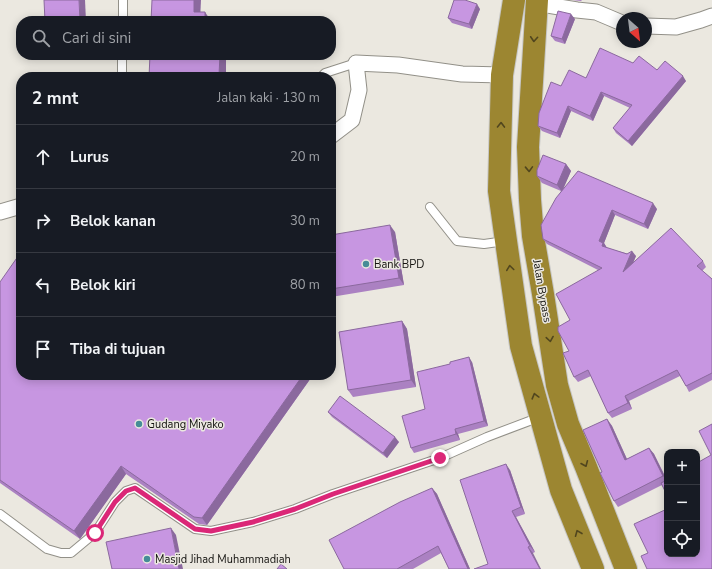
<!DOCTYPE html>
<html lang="id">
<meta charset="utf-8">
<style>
body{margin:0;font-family:"Nunito Sans",sans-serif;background:#242831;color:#f1f3f6}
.controls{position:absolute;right:12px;bottom:12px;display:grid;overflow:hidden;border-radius:8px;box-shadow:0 2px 10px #0003}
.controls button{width:36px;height:36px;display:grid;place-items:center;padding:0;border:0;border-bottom:1px solid #363941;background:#171b24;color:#f1f3f6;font:20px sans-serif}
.compass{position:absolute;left:616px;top:12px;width:36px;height:36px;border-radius:50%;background:#171b24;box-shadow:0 2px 10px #0003;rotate:152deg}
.stop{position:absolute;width:12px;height:12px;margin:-9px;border:3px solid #db2777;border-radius:50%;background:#fff}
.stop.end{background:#db2777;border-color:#fff;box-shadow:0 1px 4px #0008}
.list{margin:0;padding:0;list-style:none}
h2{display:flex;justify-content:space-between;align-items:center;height:52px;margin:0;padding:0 16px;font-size:17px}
h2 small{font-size:13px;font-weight:400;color:#9ea1a6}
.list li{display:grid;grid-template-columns:26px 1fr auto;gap:12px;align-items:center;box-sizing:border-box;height:64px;padding:0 16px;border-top:1px solid #363941}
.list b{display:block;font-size:15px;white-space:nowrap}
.list em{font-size:13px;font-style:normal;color:#9ea1a6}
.icon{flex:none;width:22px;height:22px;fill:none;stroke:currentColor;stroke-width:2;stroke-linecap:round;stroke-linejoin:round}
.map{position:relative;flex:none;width:712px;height:569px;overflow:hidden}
.search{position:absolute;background:#171b24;box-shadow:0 2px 10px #0003;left:16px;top:16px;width:320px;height:44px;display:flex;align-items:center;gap:10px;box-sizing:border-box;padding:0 14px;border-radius:16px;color:#9ea1a6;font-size:15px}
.panel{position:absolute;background:#171b24;box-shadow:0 2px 10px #0003;left:16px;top:72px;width:320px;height:308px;border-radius:16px}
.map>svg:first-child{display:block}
</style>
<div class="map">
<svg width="712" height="569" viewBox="0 0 712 569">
<rect width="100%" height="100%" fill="#ebe8e0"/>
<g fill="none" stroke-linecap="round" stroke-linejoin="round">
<defs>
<g id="lane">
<path d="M123,21V0"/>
<path d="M122,77V55"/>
<path d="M321,77L325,73L356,63"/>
<path d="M430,207L457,241L484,244L505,241"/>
<path d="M0,514L47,549L61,553H71L95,533L115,502L126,491L135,488L195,529L211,531L253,522L295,509L333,494L440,458L487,437L540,417"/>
</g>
<g id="street">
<path d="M536,3L577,10L596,12L622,23"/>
<path d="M646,26L676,27L701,20L712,16"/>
<path d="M331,136L352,120L359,90L356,63L398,65L462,74L502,75"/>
<path d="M0,212L21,206"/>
</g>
<g id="highway">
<path d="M514,0L502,75L499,191L506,241L521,346L561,490L593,569"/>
<path d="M537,0L528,147L530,200L533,236L543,294L557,385L568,424L586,467L626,569"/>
</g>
</defs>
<!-- lane casing -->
<use href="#lane" stroke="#929088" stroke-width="10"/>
<!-- street casing -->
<use href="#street" stroke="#929088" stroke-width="17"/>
<!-- highway casing -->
<use href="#highway" stroke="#c6c6c5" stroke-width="24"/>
<!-- lane -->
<use href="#lane" stroke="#fff" stroke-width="8"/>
<!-- street -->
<use href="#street" stroke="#fff" stroke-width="15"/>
<!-- highway -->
<use href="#highway" stroke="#9c8631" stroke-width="22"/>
</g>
<!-- wall -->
<g fill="#ab81c2">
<path d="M572,0H582L581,1Z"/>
<path d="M480,9L472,29L452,23L448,18Z"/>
<path d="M575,19L565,44L555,41L551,36Z"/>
<path d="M226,57V77H149Z"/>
<path d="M633,63L657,70L686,81L632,146L616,133L613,128L630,108L604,96L593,121L571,111L560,138L542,131L538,126L561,86L586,78Z"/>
<path d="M566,164L571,171L563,188L657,209L648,229L615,215L604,243L607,248L636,256L633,263L703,261L706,267L702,271L712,279V380L689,392L686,386L680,376L629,401L632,409L612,418L608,413L591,376L578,382L574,377L569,351L570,320L598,270L547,244L543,239L561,191L542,183L537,176Z"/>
<path d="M395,232L404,285L331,297V235Z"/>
<path d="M0,282L21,375H313L207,525L199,524L126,474L80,539L0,483Z"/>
<path d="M402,321L407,329L416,387L353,397L348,390Z"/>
<path d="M472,362L488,426L458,434L460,440L414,453L411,448L425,409Z"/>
<path d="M328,412L399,442L387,458L332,417Z"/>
<path d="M607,419L612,426L627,459L649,448L654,454L667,480L662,485L618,507L614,501L602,472Z"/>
<path d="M510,470L525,514L516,517L535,552L533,553L488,564Z"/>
<path d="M432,488L437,494L470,569H449L441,553L413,569H344Z"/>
</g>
<!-- shaded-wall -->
<g fill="#8b699e">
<path d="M79,0H85L86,21H80Z"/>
<path d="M194,0H201L200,21L194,12Z"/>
<path d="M477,4L480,9L472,29L469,24Z"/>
<path d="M205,12L211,21H205Z"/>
<path d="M571,14L575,19L565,44L562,39Z"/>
<path d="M220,55H225L226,57V77H221L219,75Z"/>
<path d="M683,76L686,81L632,146L628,141Z"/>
<path d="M601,92L604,96L593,121L590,116Z"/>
<path d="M568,106L571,111L560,138L557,133Z"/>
<path d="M566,164L571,171L562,192L557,185Z"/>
<path d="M653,203L657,209L648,229L644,224Z"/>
<path d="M612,210L615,215L604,243L607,248L602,246L599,241Z"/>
<path d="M390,225L395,232L404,285L399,278Z"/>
<path d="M632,251L636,256L627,277L623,272Z"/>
<path d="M402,321L407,329L416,387L411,380Z"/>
<path d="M469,357L472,362L488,426L484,421Z"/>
<path d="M303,375H313L207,525L202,518Z"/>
<path d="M625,396L629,401L632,409L628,403Z"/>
<path d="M607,419L612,426L630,466L625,460Z"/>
<path d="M455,429L458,434L460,440L456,434Z"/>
<path d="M395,437L399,442L387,458L383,453Z"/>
<path d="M649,448L654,454L667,481L663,476Z"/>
<path d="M506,464L510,470L525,514L521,507Z"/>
<path d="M121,466L126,474L80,539L74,531Z"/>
<path d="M432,488L437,494L470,569H468Z"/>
<path d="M512,511L516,517L535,552L530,546Z"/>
<path d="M171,528L176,535L183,569H179Z"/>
<path d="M528,547L533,553L541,569H540Z"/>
</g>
<!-- building -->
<g fill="#c796e1" stroke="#8b699e">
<path d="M44,0H79L80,21H45Z"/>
<path d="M152,0H194V12H205V21H151Z"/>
<path d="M454,0H465L477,4L469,24L448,18Z"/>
<path d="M558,11L571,14L562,39L551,36Z"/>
<path d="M600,48L633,63L639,56L657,70L665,61L683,76L628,141L613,128L632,105L601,92L590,116L568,106L557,133L538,126L539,113L551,82L561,86L569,70L586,78Z"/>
<path d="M150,55H220L219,75L204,74V77H149Z"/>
<path d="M543,155L566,164L557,185L537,176V170Z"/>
<path d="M578,171L653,203L644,224L612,210L599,241L603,243L602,246L627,254L632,251L623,272L671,228L703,261L697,266L712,279V373L686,386L677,370L625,396L628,403L608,413L588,370L574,377L563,353L569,351L558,331V327L570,320L556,294L602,268L543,239L541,225L556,198Z"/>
<path d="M390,225L399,278L331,289V235Z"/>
<path d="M21,252V375H303L202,518L194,517L121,466L74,531L0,480V282Z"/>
<path d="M402,321L411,380L348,390L339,332Z"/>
<path d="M469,357L484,421L455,429L456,434L411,448L402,416L425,409L417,372L450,364V362Z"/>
<path d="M340,396L395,437L383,453L328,412Z"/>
<path d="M607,419L625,460L649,448L663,476L614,501L600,473L602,472L583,430Z"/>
<path d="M712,424V569H647L641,556L648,553L634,524L667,509V554H697V463L711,455L699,431Z"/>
<path d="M506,464L521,507L512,511L530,546L528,547L540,569H474L488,564L460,480Z"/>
<path d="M667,480V495L661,483Z"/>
<path d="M432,488L468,569H449L438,546L397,569H344L329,540L400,502Z"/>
<path d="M171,528L179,569H112L106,542Z"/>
<path d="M281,564L287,569H277Z"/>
</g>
<!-- one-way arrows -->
<defs><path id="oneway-chevron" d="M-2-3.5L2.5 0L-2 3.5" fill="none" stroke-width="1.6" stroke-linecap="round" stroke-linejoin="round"/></defs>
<g stroke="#51461e">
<use href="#oneway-chevron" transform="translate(534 39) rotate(94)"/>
<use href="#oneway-chevron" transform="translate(501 125) rotate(-89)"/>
<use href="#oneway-chevron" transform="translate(529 169) rotate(88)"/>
<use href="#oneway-chevron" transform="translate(510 268) rotate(-98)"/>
<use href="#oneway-chevron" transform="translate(550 339) rotate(81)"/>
<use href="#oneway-chevron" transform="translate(535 396) rotate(-105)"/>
<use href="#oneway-chevron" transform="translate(585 464) rotate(67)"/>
<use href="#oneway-chevron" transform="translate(578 533) rotate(-112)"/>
</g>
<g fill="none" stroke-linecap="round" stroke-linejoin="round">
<!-- route -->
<path stroke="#db2777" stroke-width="5" d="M95,533L115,502L126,491L135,488L195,529L211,531L253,522L295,509L333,494L440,458"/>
</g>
<!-- markers -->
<g fill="#468c97" stroke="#ebe8e0" stroke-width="1.5">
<circle cx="366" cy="264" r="4"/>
<circle cx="139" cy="424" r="4"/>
<circle cx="147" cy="559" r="4"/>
</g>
<g text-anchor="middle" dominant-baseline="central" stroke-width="3" stroke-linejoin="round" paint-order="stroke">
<!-- poi labels -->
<g font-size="11" fill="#13120f" stroke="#ebe8e0" text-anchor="start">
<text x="374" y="264">Bank BPD</text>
<text x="147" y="424">Gudang Miyako</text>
<text x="155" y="559">Masjid Jihad Muhammadiah</text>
</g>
<!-- street labels -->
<g font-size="11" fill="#13120f" stroke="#ebe8e0">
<text transform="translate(542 291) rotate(80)">Jalan Bypass</text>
</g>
</g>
</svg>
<div class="controls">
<button>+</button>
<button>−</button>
<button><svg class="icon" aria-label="locate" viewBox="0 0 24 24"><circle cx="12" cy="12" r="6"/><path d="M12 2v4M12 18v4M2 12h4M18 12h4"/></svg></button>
</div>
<svg class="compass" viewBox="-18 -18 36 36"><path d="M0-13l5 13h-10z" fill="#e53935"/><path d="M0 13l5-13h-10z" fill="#9ea1a6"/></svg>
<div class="stop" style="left:95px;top:533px"></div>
<div class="stop end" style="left:440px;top:458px"></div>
<div class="search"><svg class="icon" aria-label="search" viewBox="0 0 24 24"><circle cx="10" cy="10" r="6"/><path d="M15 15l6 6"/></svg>Cari di sini</div>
<section class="panel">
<h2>2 mnt<small>Jalan kaki · 130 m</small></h2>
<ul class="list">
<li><svg class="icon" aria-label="ahead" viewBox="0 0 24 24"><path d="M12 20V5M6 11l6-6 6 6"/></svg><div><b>Lurus</b></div><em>20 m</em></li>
<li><svg class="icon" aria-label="right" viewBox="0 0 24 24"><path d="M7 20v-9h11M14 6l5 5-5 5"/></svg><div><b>Belok kanan</b></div><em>30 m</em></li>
<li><svg class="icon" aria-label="left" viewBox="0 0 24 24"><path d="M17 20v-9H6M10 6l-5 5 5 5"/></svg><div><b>Belok kiri</b></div><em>80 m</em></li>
<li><svg class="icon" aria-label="arrive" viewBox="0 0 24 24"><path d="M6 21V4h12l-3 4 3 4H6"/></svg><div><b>Tiba di tujuan</b></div></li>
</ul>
</section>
</div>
